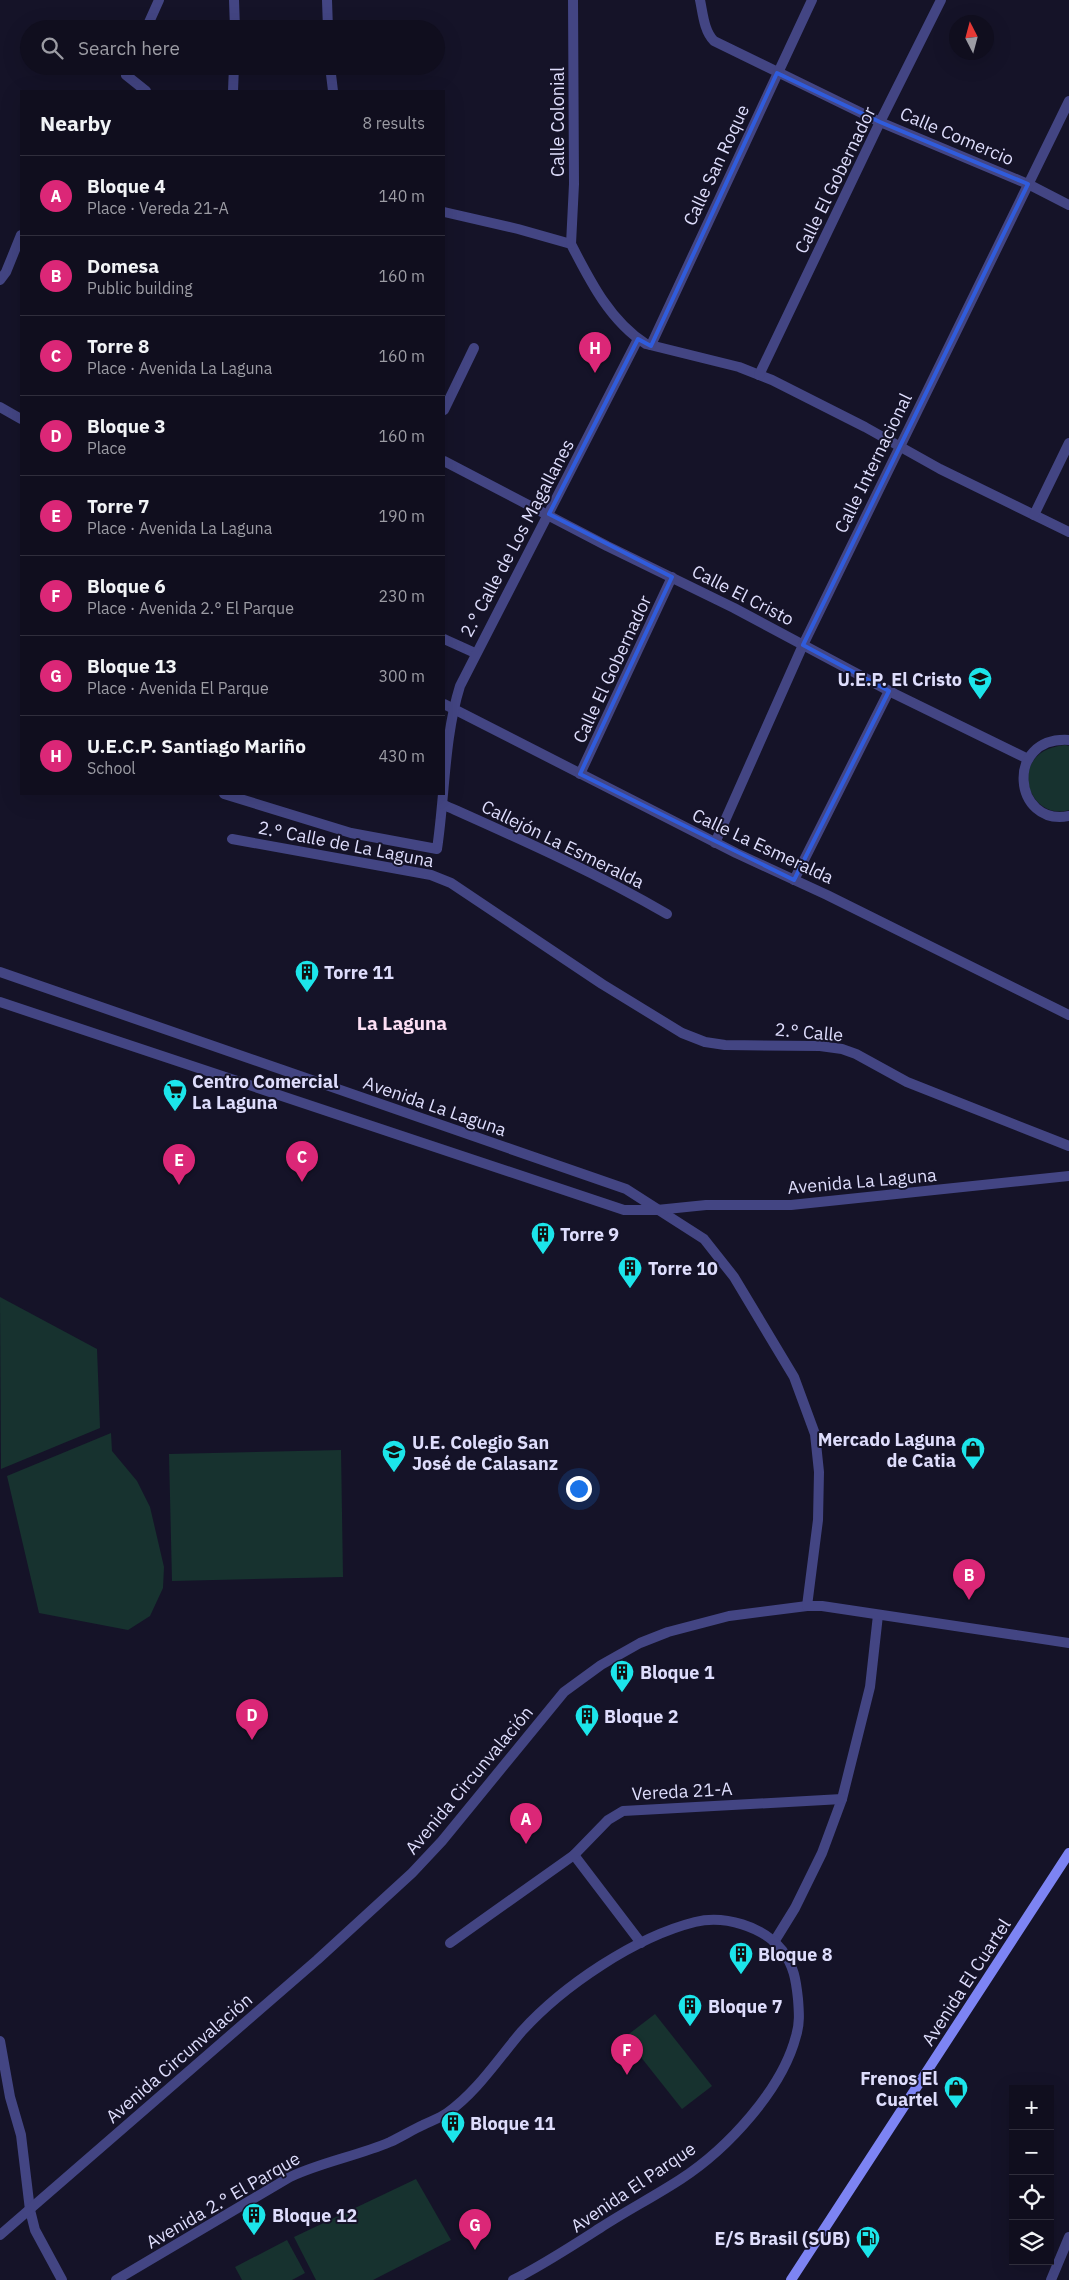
<!DOCTYPE html>
<meta charset="utf-8">
<style>
body{margin:0;font-family:"IBM Plex Sans",sans-serif;background:#1e1c2b;color:#f1f3f6}
.controls{position:absolute;right:15px;bottom:15px;display:grid;overflow:hidden;border-radius:0px;box-shadow:0 5px 20px #0002}
.controls button{width:45px;height:45px;display:grid;place-items:center;padding:0;border:0;border-bottom:1px solid #302e3c;background:#100e1e;color:#f1f3f6;font:25px sans-serif}
.compass{position:absolute;left:949px;top:15px;width:45px;height:45px;border-radius:50%;background:#100e1e;box-shadow:0 5px 20px #0002;rotate:354deg}
.you{position:absolute;left:578px;top:1488px;width:18px;height:18px;margin:-12px;border:4px solid #fff;border-radius:50%;background:#1a73e8;box-shadow:0 0 0 8px #1a73e833}
.badge{display:grid;place-items:center;width:32px;height:32px;border-radius:50%;background:#db2777;color:#fff;font-size:16px;font-weight:700}
.pin{position:absolute;translate:-50% -41px;filter:drop-shadow(0 1px 2px #0008)}
.pin::after{content:'';position:absolute;top:26px;width:18px;height:15px;background:inherit;clip-path:polygon(0 0,100% 0,50% 100%)}
.list{margin:0;padding:0;list-style:none}
h2{display:flex;justify-content:space-between;align-items:center;height:65px;margin:0;padding:0 20px;font-size:21px}
h2 small{font-size:16px;font-weight:400;color:#9c9ca4}
.list li{display:grid;grid-template-columns:32px 1fr auto;gap:15px;align-items:center;box-sizing:border-box;height:80px;padding:0 20px;border-top:1px solid #302e3c}
.list b{display:block;font-size:19px;white-space:nowrap}
.list p{margin:0;font-size:16px;white-space:nowrap;color:#9c9ca4}
.list em{font-size:16px;font-style:normal;color:#9c9ca4}
.icon{flex:none;width:28px;height:28px;fill:none;stroke:currentColor;stroke-width:2;stroke-linecap:round;stroke-linejoin:round}
.map{position:relative;flex:none;width:1069px;height:2280px;overflow:hidden}
.search{position:absolute;background:#100e1e;box-shadow:0 5px 20px #0002;left:20px;top:20px;width:425px;height:55px;display:flex;align-items:center;gap:12px;box-sizing:border-box;padding:0 18px;border-radius:28px;color:#9c9ca4;font-size:19px}
.panel{position:absolute;background:#100e1e;box-shadow:0 5px 20px #0002;left:20px;top:90px;width:425px;height:705px;border-radius:0px}
.map>svg:first-child{display:block}
</style>
<div class="map">
<svg width="1069" height="2280" viewBox="0 0 1069 2280">
<rect width="100%" height="100%" fill="#151328"/>
<!-- green -->
<g fill="#17322f">
<path d="M1065,745L1069,746V810C1028,823 1004,751 1065,745Z"/>
<path d="M0,1297L97,1349L100,1428L1,1469Z"/>
<path d="M111,1433L112,1451L137,1481L150,1507L164,1567L163,1588L150,1616L128,1630L39,1613L7,1476Z"/>
<path d="M341,1450L343,1577L172,1581L169,1454Z"/>
<path d="M655,2014L712,2086L682,2109L625,2037Z"/>
<path d="M416,2179L451,2240L373,2280H316L294,2237Z"/>
<path d="M287,2240L305,2273L292,2280H242L235,2267Z"/>
</g>
<g fill="none" stroke-linecap="round" stroke-linejoin="round">
<!-- minor -->
<g stroke="#434583" stroke-width="10">
<path d="M234,0L235,29"/>
<path d="M327,0L328,29"/>
<path d="M700,0C703,14 704,31 714,41L880,122L1028,184L1069,205"/>
<path d="M146,29L159,0"/>
<path d="M130,66L126,75L146,91"/>
<path d="M330,66L333,91"/>
<path d="M233,91L234,66"/>
<path d="M444,212L518,229L571,244C590,281 610,321 646,344L739,367L772,380L865,427L940,469L1069,532"/>
<path d="M571,244L574,184L573,0"/>
<path d="M0,280L6,272L21,235"/>
<path d="M651,345L812,0"/>
<path d="M759,375L880,122L941,0"/>
<path d="M0,407L21,419"/>
<path d="M444,410L474,348"/>
<path d="M444,461L607,546L734,608L895,694L1028,759"/>
<path d="M1034,515L1069,443"/>
<path d="M444,639L475,653"/>
<path d="M444,704L736,853L827,895L1069,1015"/>
<path d="M1069,740C1004,736 1013,827 1069,816"/>
<path d="M580,774L672,577"/>
<path d="M224,794L351,833L437,849C445,796 444,737 460,686L638,339"/>
<path d="M444,805C520,839 595,872 667,914"/>
<path d="M232,839L431,875L451,883L602,984L682,1033L705,1042L725,1045L820,1046L842,1049L856,1054L907,1082L1069,1146"/>
<path d="M715,843L803,645L1069,101"/>
<path d="M794,880L889,691"/>
<path d="M574,1855L641,1943"/>
<path d="M774,1942L795,1908L822,1853L842,1799L870,1687L878,1615"/>
<path d="M450,1943L574,1855L608,1820L623,1811L842,1799"/>
<path d="M0,2041L10,2097L21,2135L30,2210L35,2230L62,2280"/>
<path d="M0,2235L317,1960L412,1873L442,1841L564,1692L601,1665L640,1643L668,1632L729,1616L807,1606"/>
<path d="M116,2280L290,2177C322,2162 357,2156 390,2142C401,2137 412,2130 423,2125C431,2121 440,2118 447,2113C477,2092 498,2059 522,2031C563,1986 635,1937 695,1922C724,1915 763,1926 782,1950C794,1966 796,1980 798,1999C799,2012 800,2024 796,2036C782,2090 727,2149 681,2179C655,2196 626,2211 600,2228C572,2246 543,2265 513,2280"/>
<path d="M1051,2280L1069,2237"/>
</g>
<!-- tertiary -->
<g stroke="#434583" stroke-width="10">
<path d="M0,972L626,1189L704,1239L734,1277L794,1377L815,1434L819,1472L818,1520L807,1606H822L1069,1643"/>
<path d="M0,1002L624,1210H657L706,1205H791L1069,1176"/>
</g>
<!-- secondary -->
<path stroke="#7d84f3" stroke-width="10" d="M791,2280L1069,1853"/>
</g>
<!-- marked area -->
<path fill="none" stroke="#305cdc" stroke-width="4" stroke-linejoin="round" d="M777,73L880,122L1028,184L803,645L889,691L794,880L580,774L672,577L549,514L638,339L651,346Z"/>
<!-- icons -->
<defs>
<symbol id="school-pin" viewBox="-11 -11 22 30"><path d="M0 17L-7.5 6A9.5 9.5 0 1 1 7.5 6Z" fill="#1ce5ea" stroke="#151328"/><path d="M0-5L7-2L0 1L-7-2ZM-4 1L0 2.5L4 1V4Q0 6-4 4Z" fill="#111"/></symbol>
<symbol id="building-pin" viewBox="-11 -11 22 30"><path d="M0 17L-7.5 6A9.5 9.5 0 1 1 7.5 6Z" fill="#1ce5ea" stroke="#151328"/><path d="M-4-6H4V6H1V3H-1V6H-4ZM-2.5-4.3h1.7v1.8h-1.7ZM.8-4.3h1.7v1.8H.8ZM-2.5-1h1.7V.8h-1.7ZM.8-1h1.7V.8H.8Z" fill="#111"/></symbol>
<symbol id="supermarket-pin" viewBox="-11 -11 22 30"><path d="M0 17L-7.5 6A9.5 9.5 0 1 1 7.5 6Z" fill="#1ce5ea" stroke="#151328"/><path d="M-6-5.5h2.5l.6 2H6L4.5 2H-2.5L-4.4-4H-6ZM-1.5 3.2a1.3 1.3 0 1 0 .1 0ZM3 3.2a1.3 1.3 0 1 0 .1 0Z" fill="#111"/></symbol>
<symbol id="shop-pin" viewBox="-11 -11 22 30"><path d="M0 17L-7.5 6A9.5 9.5 0 1 1 7.5 6Z" fill="#1ce5ea" stroke="#151328"/><path d="M-5-2.5h2.3a2.7 3.5 0 0 1 5.4 0H5L5.5 6h-11ZM-1.5-2.5h3a1.5 2.3 0 0 0-3 0Z" fill="#111"/></symbol>
<symbol id="fuel-pin" viewBox="-11 -11 22 30"><path d="M0 17L-7.5 6A9.5 9.5 0 1 1 7.5 6Z" fill="#1ce5ea" stroke="#151328"/><path d="M-5.5-6h7V0h2V4h1.3V-2.5L3-4.5l.8-.8L6-3V5H2.5V1h-1V6h-7ZM-4.2-4.7v3.2H.2V-4.7Z" fill="#111"/></symbol>
</defs>
<g fill-rule="evenodd">
<use href="#school-pin" x="966" y="665" width="28" height="38"/>
<use href="#building-pin" x="293" y="958" width="28" height="38"/>
<use href="#supermarket-pin" x="161" y="1077" width="28" height="38"/>
<use href="#building-pin" x="529" y="1220" width="28" height="38"/>
<use href="#building-pin" x="616" y="1254" width="28" height="38"/>
<use href="#shop-pin" x="959" y="1435" width="28" height="38"/>
<use href="#school-pin" x="380" y="1438" width="28" height="38"/>
<use href="#building-pin" x="608" y="1658" width="28" height="38"/>
<use href="#building-pin" x="573" y="1702" width="28" height="38"/>
<use href="#building-pin" x="727" y="1940" width="28" height="38"/>
<use href="#building-pin" x="676" y="1992" width="28" height="38"/>
<use href="#shop-pin" x="942" y="2074" width="28" height="38"/>
<use href="#building-pin" x="439" y="2109" width="28" height="38"/>
<use href="#building-pin" x="240" y="2201" width="28" height="38"/>
<use href="#fuel-pin" x="854" y="2224" width="28" height="38"/>
</g>
<g text-anchor="middle" dominant-baseline="central" stroke-width="4" stroke-linejoin="round" paint-order="stroke">
<!-- street labels -->
<g font-size="18" fill="#deddfc" stroke="#151328">
<text transform="translate(557 122) rotate(-90)">Calle Colonial</text>
<text transform="translate(957 136) rotate(23)">Calle Comercio</text>
<text transform="translate(716 165) rotate(-65)">Calle San Roque</text>
<text transform="translate(835 180) rotate(-64)">Calle El Gobernador</text>
<text transform="translate(873 463) rotate(-64)">Calle Internacional</text>
<text transform="translate(517 538) rotate(-62)">2.° Calle de Los Magallanes</text>
<text transform="translate(743 595) rotate(27)">Calle El Cristo</text>
<text transform="translate(612 669) rotate(-65)">Calle El Gobernador</text>
<text transform="translate(346 844) rotate(11)">2.° Calle de La Laguna</text>
<text transform="translate(563 844) rotate(26)">Callejón La Esmeralda</text>
<text transform="translate(763 846) rotate(25)">Calle La Esmeralda</text>
<text transform="translate(809 1032) rotate(5)">2.° Calle</text>
<text transform="translate(435 1106) rotate(19)">Avenida La Laguna</text>
<text transform="translate(862 1181) rotate(-5)">Avenida La Laguna</text>
<text transform="translate(469 1780) rotate(-50)">Avenida Circunvalación</text>
<text transform="translate(682 1791) rotate(-3)">Vereda 21-A</text>
<text transform="translate(966 1982) rotate(-57)">Avenida El Cuartel</text>
<text transform="translate(179 2058) rotate(-41)">Avenida Circunvalación</text>
<text transform="translate(633 2187) rotate(-34)">Avenida El Parque</text>
<text transform="translate(223 2200) rotate(-30)">Avenida 2.° El Parque</text>
</g>
<!-- poi labels -->
<g font-size="18" font-weight="bold" fill="#deddfc" stroke="#151328" text-anchor="start">
<text x="962" y="679" text-anchor="end">U.E.P. El Cristo</text>
<text x="324" y="972">Torre 11</text>
<text x="192" y="1081">Centro Comercial<tspan x="192" dy="21">La Laguna</tspan></text>
<text x="560" y="1234">Torre 9</text>
<text x="648" y="1268">Torre 10</text>
<text x="956" y="1439" text-anchor="end">Mercado Laguna<tspan x="956" dy="21">de Catia</tspan></text>
<text x="412" y="1442">U.E. Colegio San<tspan x="412" dy="21">José de Calasanz</tspan></text>
<text x="640" y="1672">Bloque 1</text>
<text x="604" y="1716">Bloque 2</text>
<text x="758" y="1954">Bloque 8</text>
<text x="708" y="2006">Bloque 7</text>
<text x="938" y="2078" text-anchor="end">Frenos El<tspan x="938" dy="21">Cuartel</tspan></text>
<text x="470" y="2123">Bloque 11</text>
<text x="272" y="2215">Bloque 12</text>
<text x="850" y="2238" text-anchor="end">E/S Brasil (SUB)</text>
</g>
<!-- neighbourhood labels -->
<g font-size="19" font-weight="bold" fill="#fcdff4" stroke="#151328">
<text x="402" y="1023">La Laguna</text>
</g>
</g>
</svg>
<div class="controls">
<button>+</button>
<button>−</button>
<button><svg class="icon" aria-label="locate" viewBox="0 0 24 24"><circle cx="12" cy="12" r="6"/><path d="M12 2v4M12 18v4M2 12h4M18 12h4"/></svg></button>
<button><svg class="icon" aria-label="layers" viewBox="0 0 24 24"><path d="M12 4l9 5-9 5-9-5zM3 14l9 5 9-5"/></svg></button>
</div>
<svg class="compass" viewBox="-18 -18 36 36"><path d="M0-13l5 13h-10z" fill="#e53935"/><path d="M0 13l5-13h-10z" fill="#9c9ca4"/></svg>
<div class="you"></div>
<div class="pin badge" style="left:526px;top:1844px">A</div>
<div class="pin badge" style="left:969px;top:1600px">B</div>
<div class="pin badge" style="left:302px;top:1182px">C</div>
<div class="pin badge" style="left:252px;top:1740px">D</div>
<div class="pin badge" style="left:179px;top:1185px">E</div>
<div class="pin badge" style="left:627px;top:2075px">F</div>
<div class="pin badge" style="left:475px;top:2250px">G</div>
<div class="pin badge" style="left:595px;top:373px">H</div>
<div class="search"><svg class="icon" aria-label="search" viewBox="0 0 24 24"><circle cx="10" cy="10" r="6"/><path d="M15 15l6 6"/></svg>Search here</div>
<section class="panel">
<h2>Nearby<small>8 results</small></h2>
<ul class="list">
<li><span class="badge">A</span><div><b>Bloque 4</b><p>Place · Vereda 21-A</p></div><em>140 m</em></li>
<li><span class="badge">B</span><div><b>Domesa</b><p>Public building</p></div><em>160 m</em></li>
<li><span class="badge">C</span><div><b>Torre 8</b><p>Place · Avenida La Laguna</p></div><em>160 m</em></li>
<li><span class="badge">D</span><div><b>Bloque 3</b><p>Place</p></div><em>160 m</em></li>
<li><span class="badge">E</span><div><b>Torre 7</b><p>Place · Avenida La Laguna</p></div><em>190 m</em></li>
<li><span class="badge">F</span><div><b>Bloque 6</b><p>Place · Avenida 2.° El Parque</p></div><em>230 m</em></li>
<li><span class="badge">G</span><div><b>Bloque 13</b><p>Place · Avenida El Parque</p></div><em>300 m</em></li>
<li><span class="badge">H</span><div><b>U.E.C.P. Santiago Mariño</b><p>School</p></div><em>430 m</em></li>
</ul>
</section>
</div>
